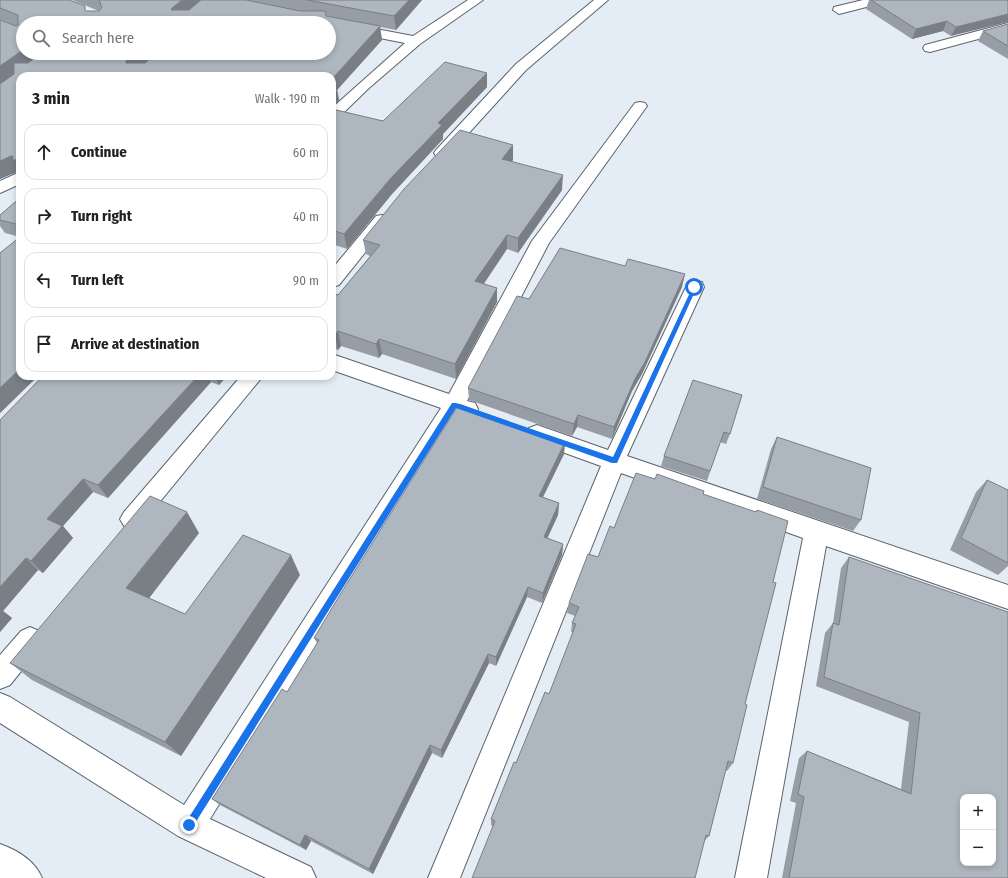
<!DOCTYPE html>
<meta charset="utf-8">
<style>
body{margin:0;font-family:"Fira Sans Condensed",sans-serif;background:#f6f6f6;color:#202124}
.controls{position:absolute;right:12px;bottom:12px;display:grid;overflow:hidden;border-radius:8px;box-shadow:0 2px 6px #0003}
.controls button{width:36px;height:36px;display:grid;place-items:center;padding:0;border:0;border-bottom:1px solid #e0e0e0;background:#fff;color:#202124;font:20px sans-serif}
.stop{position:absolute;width:12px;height:12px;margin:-9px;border:3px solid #1a73e8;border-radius:50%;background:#fff}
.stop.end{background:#1a73e8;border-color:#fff;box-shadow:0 1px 4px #0008}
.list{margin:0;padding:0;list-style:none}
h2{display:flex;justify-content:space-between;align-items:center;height:52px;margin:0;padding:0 16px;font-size:17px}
h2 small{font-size:13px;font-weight:400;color:#757577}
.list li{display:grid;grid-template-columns:26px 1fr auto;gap:12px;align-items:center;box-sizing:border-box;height:56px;margin:0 8px 8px;padding:0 8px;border:1px solid #e0e0e0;border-radius:12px}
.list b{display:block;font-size:15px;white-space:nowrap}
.list em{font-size:13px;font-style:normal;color:#757577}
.icon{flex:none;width:22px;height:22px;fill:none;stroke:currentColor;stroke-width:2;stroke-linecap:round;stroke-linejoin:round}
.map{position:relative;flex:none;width:1008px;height:878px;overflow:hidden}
.search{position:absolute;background:#fff;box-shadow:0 2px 6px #0003;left:16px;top:16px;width:320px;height:44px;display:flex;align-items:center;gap:10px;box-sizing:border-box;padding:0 14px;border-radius:22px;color:#757577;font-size:15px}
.panel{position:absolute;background:#fff;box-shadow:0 2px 6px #0003;left:16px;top:72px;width:320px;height:308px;border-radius:12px}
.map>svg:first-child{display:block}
</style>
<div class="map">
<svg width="1008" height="878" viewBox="0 0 1008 878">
<rect width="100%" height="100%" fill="#e4edf6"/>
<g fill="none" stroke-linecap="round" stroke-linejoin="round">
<defs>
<g id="minor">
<path d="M468,0H483L420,44L369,88L337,119L332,121V108L405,43L329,28V23H323L324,21L329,20L413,36Z"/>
<path d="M594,0H608L526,70L448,156H436L434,153L436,150L516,64Z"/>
<path d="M863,0H884L882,3L839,14L833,10L834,7Z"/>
<path d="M1008,23V31L930,52L925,51L923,48L925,45Z"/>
<path d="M640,102L645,103L647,106L549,243L467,401L475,403L478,409L475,415L467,417L459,415L210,819L311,867L316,878H266L178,836L0,723V693L10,697L184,805L441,408L332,370V354L449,394L532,241L635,103Z"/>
<path d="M20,172V184L0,193V181Z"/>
<path d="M382,215L388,216L391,220L388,224L339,285L332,287V269L376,216Z"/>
<path d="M695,281L702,282L704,287L627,456L1008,585V609L826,546L767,878H735L803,538L621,473L460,878H428L601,466L529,440L526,434L529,428L537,425L608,450L686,287L688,282Z"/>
<path d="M241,376H263L140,526L132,529L124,526L120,519L124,512Z"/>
<path d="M30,627L39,631L43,640L39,649L10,685L0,689V655L21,631Z"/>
<path d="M0,844C17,850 35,861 42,878H0Z"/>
</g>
</defs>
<!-- minor casing -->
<use href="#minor" stroke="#5b636b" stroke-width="2"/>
<!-- minor -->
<use href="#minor" fill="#fff" fill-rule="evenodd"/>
</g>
<!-- wall -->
<g fill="#969da4" fill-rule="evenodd">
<path d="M0,0L86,11H99L72,0H422L396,30L380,27L382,40L337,90L339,100L332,108V76H20V173L19,171L0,179L16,26L1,20H0ZM23,23L329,53H23Z"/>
<path d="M869,0H1008L951,36L943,31L912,39L866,9Z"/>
<path d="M1008,24V59L978,41L983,31Z"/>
<path d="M487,73V87L443,134V139L392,194L347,249L332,244V109L383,121Z"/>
<path d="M513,160L512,161L562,190L518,253L507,249L484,284L497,288V302L456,379L382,354L379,358L341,346L338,350L332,348V293L338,295L370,256L366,254L363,240Z"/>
<path d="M20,198V376H38L0,413V253L20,237L5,233L0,226V215Z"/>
<path d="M682,287L642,374L632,391L612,439L577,427L572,436L469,400L468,388L529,299Z"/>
<path d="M43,376H227L219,385L211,382L108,498L93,492L63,526L73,538L43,573L38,570L3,611L12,618L0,632V420Z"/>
<path d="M693,380L730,434L726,444L720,442L707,481L661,466L664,456Z"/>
<path d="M777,437L861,520L853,531L757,499L771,449Z"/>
<path d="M565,442L564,454L543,497L559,503L558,515L547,538L563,544L562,555L542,603L527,597L496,666L489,663L442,758L432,753L373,874L311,841L306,850L220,805L212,799L287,692L317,643L314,638Z"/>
<path d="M655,479L703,494L755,512L757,510L773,582L745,704L733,763L727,771L726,770L709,836L705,840L493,826L491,825V819L516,763L549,694L573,633L571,632L572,623L575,616L567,613L569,603L598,557L614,528Z"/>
<path d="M987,480L1008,490V566L998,575L950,550L976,492Z"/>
<path d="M199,533L149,598L185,614L300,575L181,756L32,680L10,663Z"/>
<path d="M849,557L1008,878H782L796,803L790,801L799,758L807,751L901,789L909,722L816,686L825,633L833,623L841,568Z"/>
</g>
<!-- shaded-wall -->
<g fill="#7a7f86">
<path d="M182,0H203L176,22L171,10L172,8Z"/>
<path d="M409,0H422L396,30L394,16Z"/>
<path d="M1008,14V22L951,36L956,27Z"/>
<path d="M947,21L943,31L912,39L916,29Z"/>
<path d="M380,26L382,40L337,90L339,100L332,108V79Z"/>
<path d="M23,50V53H44L0,86V66Z"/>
<path d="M135,53H157L132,75L126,63V61Z"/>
<path d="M487,73V87L443,134V139L392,194L347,249L344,234L438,123Z"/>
<path d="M513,145V160L502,173V159Z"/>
<path d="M11,156L14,161L20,157V173L19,171L0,179V161Z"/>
<path d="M563,175L562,190L518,253V238Z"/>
<path d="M507,235V249L475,296V281Z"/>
<path d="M685,274L682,287L642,374L632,391L612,439L614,427L635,379Z"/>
<path d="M497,288V302L456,379L455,364Z"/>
<path d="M338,331L341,346L338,350L335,335Z"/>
<path d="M379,339L382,354L379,358L376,344Z"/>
<path d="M20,369V376H38L0,413V388Z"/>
<path d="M198,376H209L211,382L108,498L98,485Z"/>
<path d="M215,376H227L219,385Z"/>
<path d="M578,415L577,427L572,436L574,424Z"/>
<path d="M565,442L564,454L538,507L539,496Z"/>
<path d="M83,479L93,492L63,526L73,538L43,573L31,561L47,519Z"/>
<path d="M559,503L558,515L543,548L544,537Z"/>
<path d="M187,512L199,533L143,606L126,588Z"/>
<path d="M563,544L562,555L542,603L543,593Z"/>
<path d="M291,555L300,575L181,756L165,742Z"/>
<path d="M26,558L38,570L3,611L12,618L0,632V587Z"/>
<path d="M528,587L527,597L496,666V657Z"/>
<path d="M488,654L489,663L442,758L441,750Z"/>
<path d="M430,745L432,753L373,874L369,869Z"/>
<path d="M305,835L311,841L306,850L300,845Z"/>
</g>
<!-- building -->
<g fill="#aeb6bf" stroke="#7a7f86" fill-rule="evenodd">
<path d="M0,0H69L85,6V11H99L102,7L99,0H182L172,8L171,10H189L201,0H246L300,11H325L326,16L380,26L332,79V76H20V157L13,161V156H11L0,161V84L14,74V63H28L41,53H135L126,61V63H145L156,53H329V23H23V50L0,66V20L16,26L18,25V15L0,8Z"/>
<path d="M307,0H409L394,16Z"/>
<path d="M871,0H1008V14L956,27L947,21L916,29Z"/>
<path d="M1008,24V46L983,31Z"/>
<path d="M445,62L487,73L438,123L442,125L390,179L344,234L332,230V109L383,121Z"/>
<path d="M332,85H336L332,90Z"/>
<path d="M460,130L513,145L502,159L563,175L518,238L507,235L475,281L497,288L455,364L379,339L376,344L338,331L335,335H332V293L338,295L380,245L363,240L404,189Z"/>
<path d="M20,198V225L0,220V215Z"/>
<path d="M20,237V369L0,388V253Z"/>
<path d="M560,248L625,266L628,259L685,274L645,362L635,379L614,427L578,415L574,424L468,388L517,296L529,299Z"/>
<path d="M43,376H198L98,485L83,479L47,519L62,526L31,561L26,558L0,587V420Z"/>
<path d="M693,380L742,395L730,434L724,432L710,471L664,456Z"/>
<path d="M459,404L565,442L539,496L559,503L544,537L563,544L543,593L528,587L496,657L488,654L441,750L430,745L369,869L305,835L300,845L212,799L282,689L287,692L319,640L314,638L341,593Z"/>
<path d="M777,437L871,468L861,520L763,487Z"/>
<path d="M636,473L655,479L657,474L704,491L703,494L756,512L757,510L788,521L773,582L776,583L745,704L747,705L733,763L728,761L709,836L706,835L695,878H472L495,821L491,819L514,762L516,763L545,692L549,694L576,624L572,623L579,607L569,603L588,554L598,557L610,526L614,528Z"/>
<path d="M987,480L1008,490V563L961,538Z"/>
<path d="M150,496L187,512L126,588L185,614L243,535L291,555L165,742L10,663Z"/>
<path d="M849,557L1008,612V878H789L804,797L798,794L807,751L911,794L920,713L824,677L833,623L839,625ZM963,797H993V863H963Z"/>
</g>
<!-- route -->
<path fill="#1a73e8" d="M693,286L697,287L617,463H612L456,408L192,828H186V822L452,403H456L613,457Z"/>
</svg>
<div class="controls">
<button>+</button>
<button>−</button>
</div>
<div class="stop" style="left:694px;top:287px"></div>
<div class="stop end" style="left:189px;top:825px"></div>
<div class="search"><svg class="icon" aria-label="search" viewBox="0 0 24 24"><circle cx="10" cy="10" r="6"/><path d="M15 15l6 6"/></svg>Search here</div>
<section class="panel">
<h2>3 min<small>Walk · 190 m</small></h2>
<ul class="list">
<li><svg class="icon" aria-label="ahead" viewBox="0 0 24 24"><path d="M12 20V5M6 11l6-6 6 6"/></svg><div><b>Continue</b></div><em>60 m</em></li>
<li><svg class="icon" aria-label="right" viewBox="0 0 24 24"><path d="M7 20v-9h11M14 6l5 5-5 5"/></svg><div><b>Turn right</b></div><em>40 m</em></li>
<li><svg class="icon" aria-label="left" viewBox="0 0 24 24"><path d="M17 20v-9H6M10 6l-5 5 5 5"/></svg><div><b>Turn left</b></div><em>90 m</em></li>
<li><svg class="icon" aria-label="arrive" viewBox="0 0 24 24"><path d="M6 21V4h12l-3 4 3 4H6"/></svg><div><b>Arrive at destination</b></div></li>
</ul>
</section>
</div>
